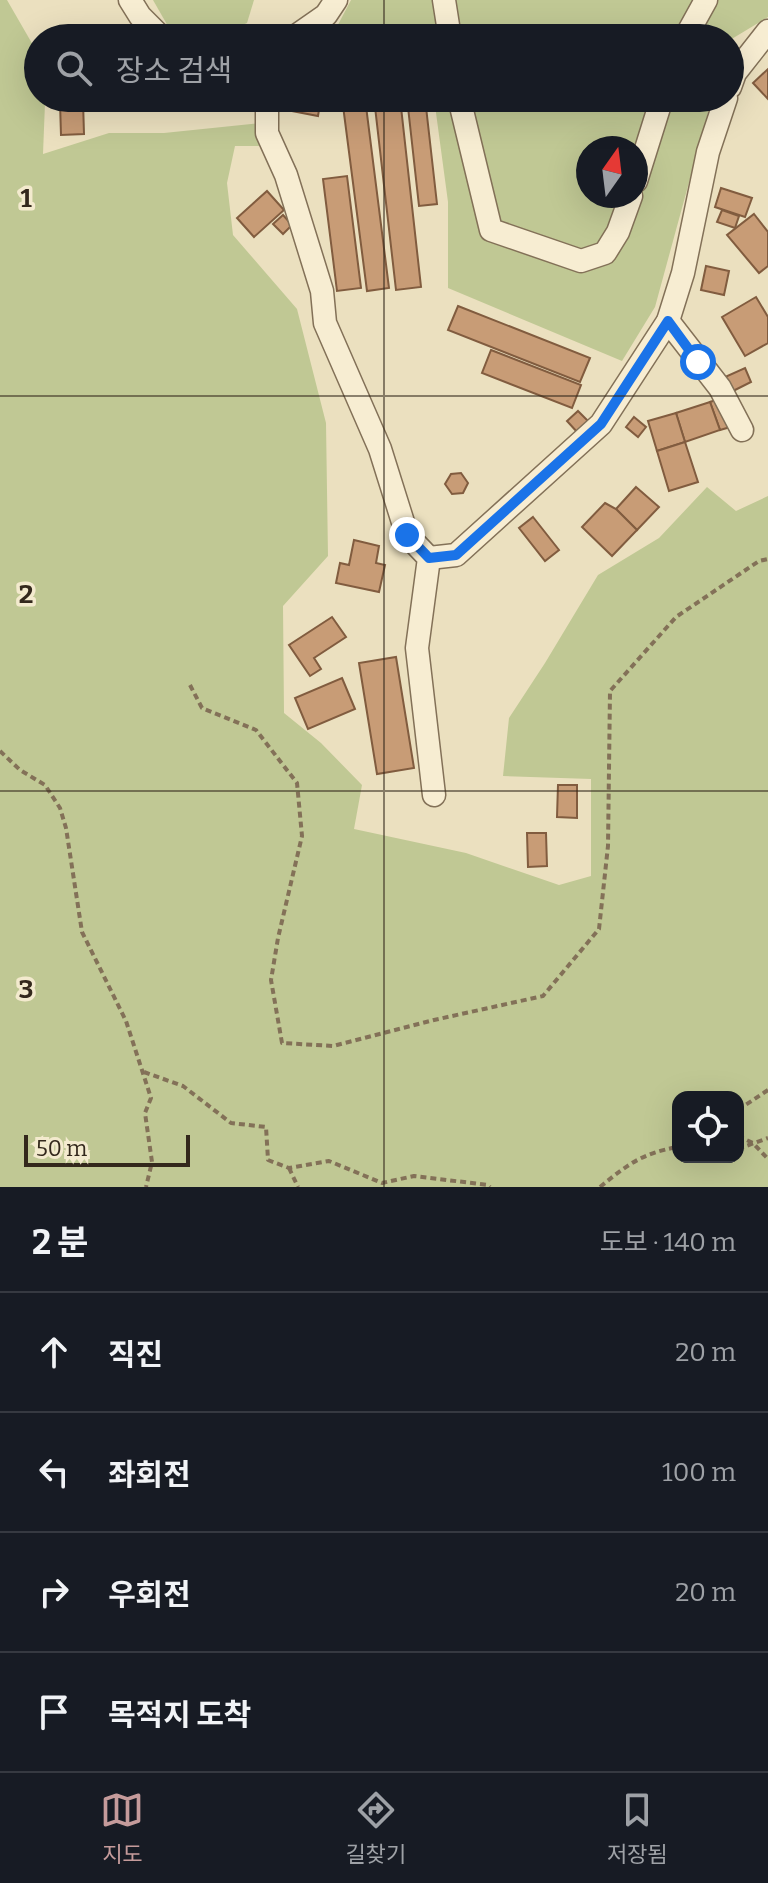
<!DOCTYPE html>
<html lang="ko">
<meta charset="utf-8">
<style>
body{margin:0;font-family:Bitter,"Noto Sans KR",serif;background:#20242c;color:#f1f3f6}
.controls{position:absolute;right:24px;bottom:24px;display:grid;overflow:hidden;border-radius:16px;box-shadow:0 8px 32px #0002}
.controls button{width:72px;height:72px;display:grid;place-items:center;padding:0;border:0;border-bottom:2px solid #363941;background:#171b24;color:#f1f3f6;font:40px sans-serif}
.compass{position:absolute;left:576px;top:136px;width:72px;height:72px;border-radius:50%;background:#171b24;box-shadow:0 8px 32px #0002;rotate:14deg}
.scale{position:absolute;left:24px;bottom:20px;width:166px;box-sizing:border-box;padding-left:8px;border:4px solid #33281c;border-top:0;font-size:22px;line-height:28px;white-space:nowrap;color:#33281c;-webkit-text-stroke:6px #f3eace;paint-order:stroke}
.stop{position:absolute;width:24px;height:24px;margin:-18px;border:6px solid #1a73e8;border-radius:50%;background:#fff}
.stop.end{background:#1a73e8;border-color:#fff;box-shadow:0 2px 8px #0008}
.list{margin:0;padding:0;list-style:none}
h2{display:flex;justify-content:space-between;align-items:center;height:104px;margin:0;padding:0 32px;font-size:34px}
h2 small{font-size:26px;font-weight:400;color:#9ea1a6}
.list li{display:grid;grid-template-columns:52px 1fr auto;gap:24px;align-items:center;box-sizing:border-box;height:120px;padding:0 32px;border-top:2px solid #363941}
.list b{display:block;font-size:30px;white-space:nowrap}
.list em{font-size:26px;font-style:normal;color:#9ea1a6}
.icon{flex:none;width:44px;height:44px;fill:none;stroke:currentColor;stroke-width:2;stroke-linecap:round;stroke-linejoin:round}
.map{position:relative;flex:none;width:768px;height:1187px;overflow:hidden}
.search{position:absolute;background:#171b24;box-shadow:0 8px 32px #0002;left:24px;right:24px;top:24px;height:88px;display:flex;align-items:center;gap:20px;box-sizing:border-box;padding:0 28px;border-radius:44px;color:#9ea1a6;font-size:30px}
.sheet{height:584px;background:#171b24}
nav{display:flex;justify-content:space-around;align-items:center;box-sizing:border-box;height:112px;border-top:2px solid #363941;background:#171b24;font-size:22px;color:#9ea1a6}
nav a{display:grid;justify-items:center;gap:4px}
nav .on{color:#c59b9b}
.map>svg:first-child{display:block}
</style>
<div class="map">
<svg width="768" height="1187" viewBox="0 0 768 1187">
<rect width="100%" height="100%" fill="#ebe0bf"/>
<!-- green -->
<g fill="#c0c894" fill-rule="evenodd">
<path d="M0,0H7L37,52L38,98H44L45,103L43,154L109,133H164L260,123L263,146H235L227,183L233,235L297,309L326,423L328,556L283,606L284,713L321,743L362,785L354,829L466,853L559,885L591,876V779L503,776L509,718L545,663L598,575L659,538L707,487L736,511L768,496V1187H0ZM678,1097H738V1157H678Z"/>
<path d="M153,0H254L247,23L215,37L169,28Z"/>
<path d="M351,0H768V17L730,40V38H426L425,32L369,29L331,38Z"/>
<path d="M434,98H712L655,307L622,361L448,288V202ZM588,148H636V196H588Z"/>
</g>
<!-- building -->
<g fill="#c89c76" stroke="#815c3f" stroke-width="2">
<path d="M768,69V99L753,83Z"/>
<path d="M142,98H160V108L141,107Z"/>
<path d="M278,98H321L318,116L276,108Z"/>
<path d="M342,98H365L389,288L367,291Z"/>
<path d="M374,98H400L421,287L396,290Z"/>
<path d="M407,98H425L437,204L419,206Z"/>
<path d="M83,101L84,134L61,135L60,102Z"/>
<path d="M347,176L361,288L337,291L323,179Z"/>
<path d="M721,188L752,198L745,217L715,207Z"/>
<path d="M267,191L284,210L254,237L237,218Z"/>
<path d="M722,210L739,216L735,228L717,222Z"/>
<path d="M754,214L768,232V266L759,273L727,235Z"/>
<path d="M283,215L292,225L283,234L273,224Z"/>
<path d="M706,266L729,271L724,295L701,290Z"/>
<path d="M756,297L768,317V343L745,356L722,317Z"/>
<path d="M458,306L590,358L580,382L448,330Z"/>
<path d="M491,350L581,385L572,408L482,373Z"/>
<path d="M745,368L751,382L731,392L725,377Z"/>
<path d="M722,398L734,426L720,430L710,402Z"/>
<path d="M710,402L720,430L685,442L676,413Z"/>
<path d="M578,411L589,422L578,433L567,421Z"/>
<path d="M676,413L685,442L657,451L648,421Z"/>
<path d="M634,417L646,427L638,437L626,427Z"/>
<path d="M685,442L698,482L669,491L657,451Z"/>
<path d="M461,473L468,483L463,493L452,494L445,484L451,474Z"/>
<path d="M636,487L659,507L637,530L616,509Z"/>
<path d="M605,503L616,509L637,530L612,556L582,527Z"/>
<path d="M533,517L559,550L545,561L519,528Z"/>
<path d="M354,540L379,546L376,563L385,565L379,592L336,583L340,563L349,565Z"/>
<path d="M332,617L346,637L314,658L321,669L310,676L289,645Z"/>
<path d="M396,657L414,768L377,774L359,663Z"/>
<path d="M342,678L355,709L308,729L295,698Z"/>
<path d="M558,785H577V818L557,817Z"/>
<path d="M527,833H546L547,866L528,867Z"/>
</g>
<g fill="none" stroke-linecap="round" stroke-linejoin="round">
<defs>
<g id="minor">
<path d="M130,0L140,16L162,38H215"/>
<path d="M444,0L450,38"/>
<path d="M293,38L326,15L336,0"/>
<path d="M685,38L706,0"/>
<path d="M730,87L735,73L768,31"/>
<path d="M267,98V133L286,175L322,291L325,323L380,449L407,535L429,558L417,648L434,795"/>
<path d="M459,98L491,230L581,261L605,253L618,232L631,196"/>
<path d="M636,181L662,98"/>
<path d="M668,321L720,388L742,430"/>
<path d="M429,558L456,555L601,424L668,321L683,273L708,152L726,98"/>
</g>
</defs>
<!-- minor casing -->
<use href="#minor" stroke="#837158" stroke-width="25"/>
<!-- path -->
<g stroke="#837158" stroke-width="4" stroke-dasharray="6 4" stroke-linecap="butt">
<path d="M190,685L202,708L256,730L297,783L302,836L278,938L271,980L282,1043L333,1046L434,1020L543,996L599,929L608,846L610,691L676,617L759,561L768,559"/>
<path d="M0,751L20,770L45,785L60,808L66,828L82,932L126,1021L151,1098L145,1113L152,1162L146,1187"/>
<path d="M144,1072L183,1086L231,1123L266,1127L268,1160L289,1168L329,1161L382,1183L414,1176L488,1185L490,1187"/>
<path d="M738,1110L768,1090"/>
<path d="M738,1136L753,1143L768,1159"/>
<path d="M738,1149L768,1138"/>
<path d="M289,1168L298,1187"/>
<path d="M600,1187C627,1165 642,1153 678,1147"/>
</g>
<!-- minor -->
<use href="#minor" stroke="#f7edd2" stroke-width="22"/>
</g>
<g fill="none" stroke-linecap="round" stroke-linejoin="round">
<!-- route -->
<path stroke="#1a73e8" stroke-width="10" d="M407,535L429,558L456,555L601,424L668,321L698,362"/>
</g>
<!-- grid -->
<path fill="none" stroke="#33281c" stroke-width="2" stroke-opacity="0.55" d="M384,0V38M384,98V1187M0,396H768M0,791H768"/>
<g font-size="26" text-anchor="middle" font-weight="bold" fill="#33281c" stroke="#f3eace" stroke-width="7" stroke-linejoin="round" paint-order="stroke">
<text x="26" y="207">1</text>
<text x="26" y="603">2</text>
<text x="26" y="998">3</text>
</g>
</svg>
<div class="controls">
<button><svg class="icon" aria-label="locate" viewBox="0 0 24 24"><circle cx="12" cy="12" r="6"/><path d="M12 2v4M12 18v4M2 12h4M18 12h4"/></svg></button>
</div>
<svg class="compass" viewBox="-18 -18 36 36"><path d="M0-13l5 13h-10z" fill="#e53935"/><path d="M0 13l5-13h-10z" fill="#9ea1a6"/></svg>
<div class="scale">50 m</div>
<div class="stop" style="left:698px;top:362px"></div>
<div class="stop end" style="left:407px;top:535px"></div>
<div class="search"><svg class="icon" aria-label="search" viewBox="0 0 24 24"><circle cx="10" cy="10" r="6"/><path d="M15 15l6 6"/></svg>장소 검색</div>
</div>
<section class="sheet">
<h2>2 분<small>도보 · 140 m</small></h2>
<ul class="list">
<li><svg class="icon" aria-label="ahead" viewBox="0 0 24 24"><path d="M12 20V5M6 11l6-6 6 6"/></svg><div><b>직진</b></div><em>20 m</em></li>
<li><svg class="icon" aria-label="left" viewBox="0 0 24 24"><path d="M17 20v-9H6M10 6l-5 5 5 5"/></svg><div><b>좌회전</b></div><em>100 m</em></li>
<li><svg class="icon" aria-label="right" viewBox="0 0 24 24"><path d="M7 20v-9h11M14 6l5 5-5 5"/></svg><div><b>우회전</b></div><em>20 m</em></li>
<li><svg class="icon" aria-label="arrive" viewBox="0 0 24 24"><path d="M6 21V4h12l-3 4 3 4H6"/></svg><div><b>목적지 도착</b></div></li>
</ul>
</section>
<nav>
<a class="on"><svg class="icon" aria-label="map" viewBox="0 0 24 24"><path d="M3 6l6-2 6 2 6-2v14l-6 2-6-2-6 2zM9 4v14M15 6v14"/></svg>지도</a>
<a><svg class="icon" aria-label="directions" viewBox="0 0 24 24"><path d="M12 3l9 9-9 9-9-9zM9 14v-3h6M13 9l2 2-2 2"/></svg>길찾기</a>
<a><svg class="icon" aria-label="saved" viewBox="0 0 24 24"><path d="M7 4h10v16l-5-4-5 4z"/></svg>저장됨</a>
</nav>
